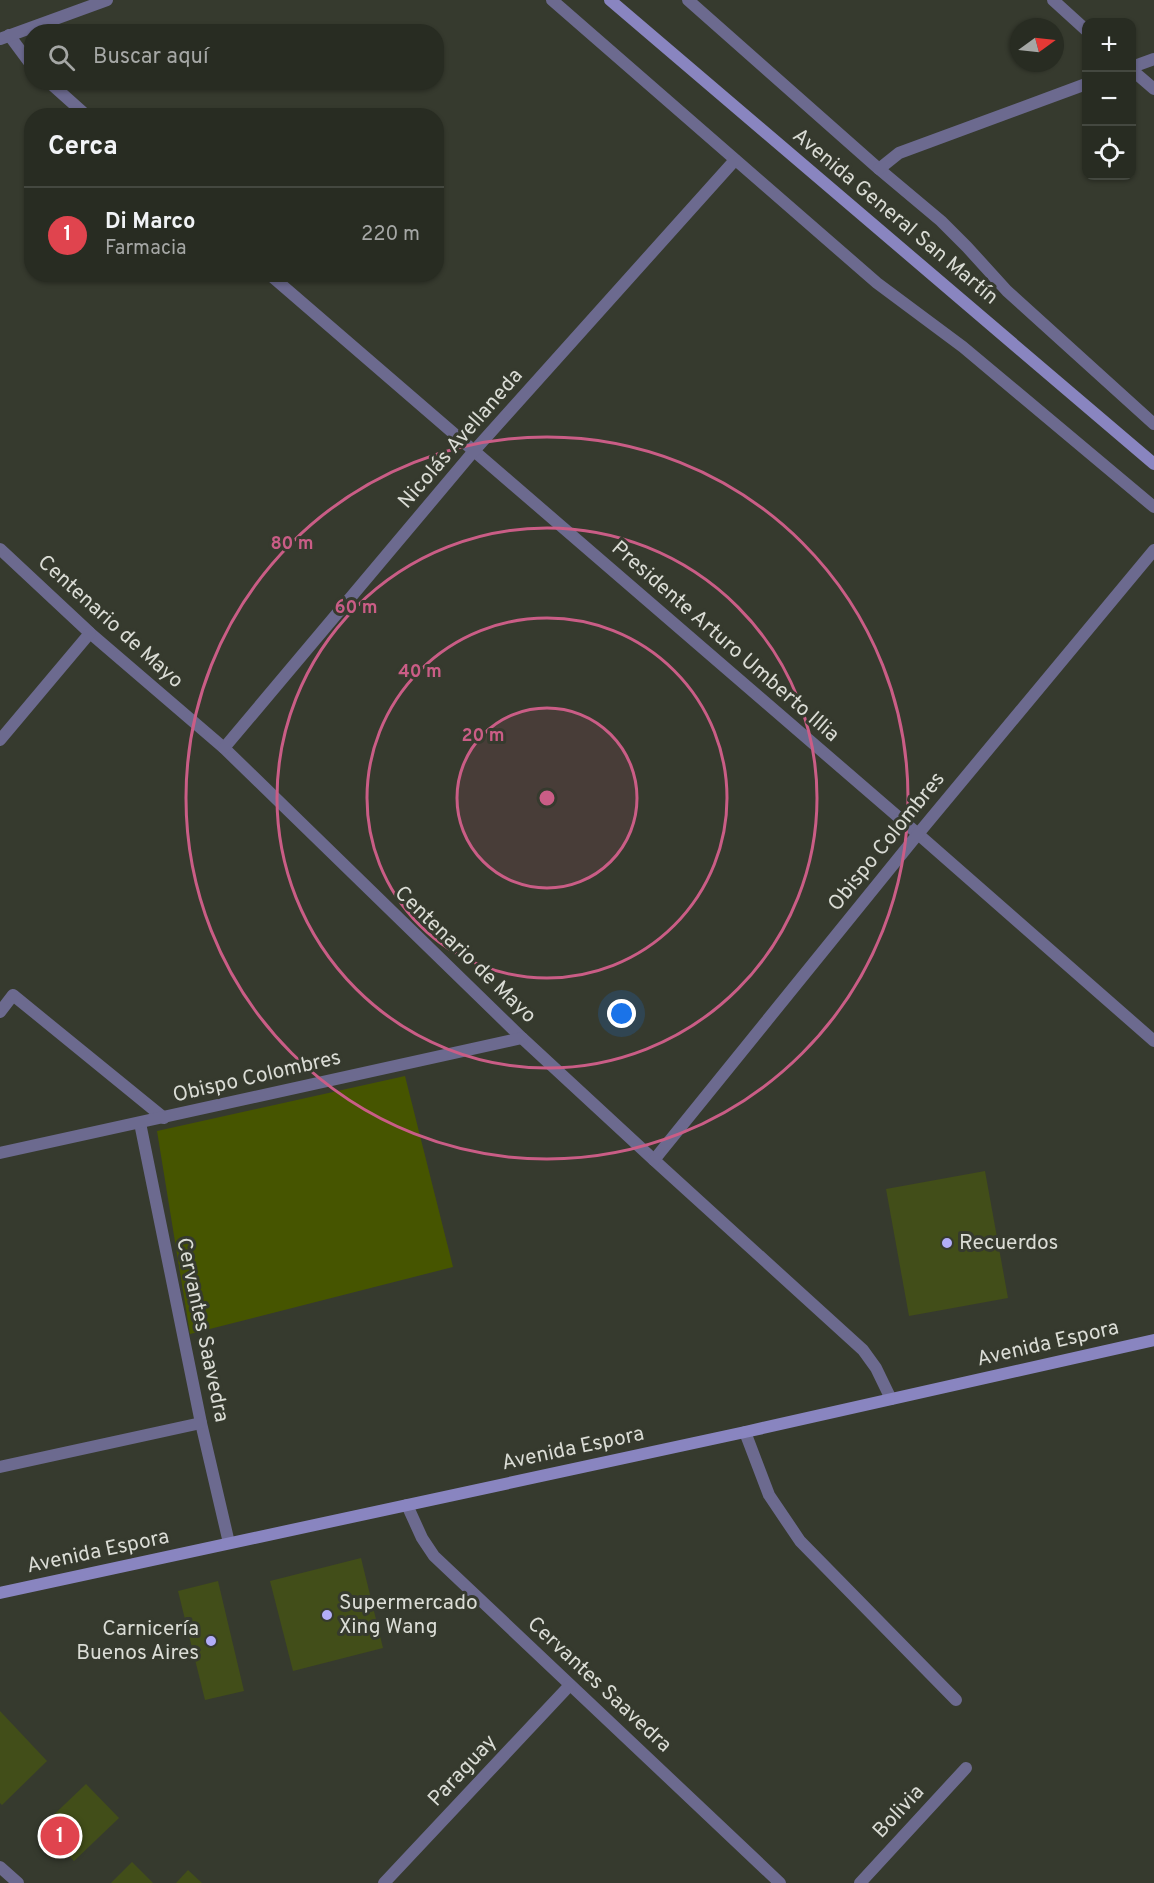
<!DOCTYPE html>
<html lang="es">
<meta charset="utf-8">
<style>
body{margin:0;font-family:Overpass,sans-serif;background:#30342a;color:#f1f3f6}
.controls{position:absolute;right:18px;top:18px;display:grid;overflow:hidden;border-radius:12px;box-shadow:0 2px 4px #0004}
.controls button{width:54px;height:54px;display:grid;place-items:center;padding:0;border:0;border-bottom:2px solid #444840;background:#282c22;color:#f1f3f6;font:30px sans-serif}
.compass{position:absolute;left:1010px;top:18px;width:54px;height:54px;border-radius:50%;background:#282c22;box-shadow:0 2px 4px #0004;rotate:75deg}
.you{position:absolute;left:622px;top:1014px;width:21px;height:21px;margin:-15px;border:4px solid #fff;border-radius:50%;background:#1a73e8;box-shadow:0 0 0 9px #1a73e833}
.badge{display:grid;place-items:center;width:39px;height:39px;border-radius:50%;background:#1a73e8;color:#fff;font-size:20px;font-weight:700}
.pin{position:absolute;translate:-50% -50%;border:3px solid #fff;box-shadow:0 2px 6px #0006}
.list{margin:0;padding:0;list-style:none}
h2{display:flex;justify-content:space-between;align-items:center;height:78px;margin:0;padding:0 24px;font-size:26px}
h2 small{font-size:20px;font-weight:400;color:#a5a7a5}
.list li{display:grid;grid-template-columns:39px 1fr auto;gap:18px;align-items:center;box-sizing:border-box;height:96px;padding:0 24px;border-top:2px solid #444840}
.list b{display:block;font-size:22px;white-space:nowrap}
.list p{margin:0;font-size:20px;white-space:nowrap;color:#a5a7a5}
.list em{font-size:20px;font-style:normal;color:#a5a7a5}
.icon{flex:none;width:33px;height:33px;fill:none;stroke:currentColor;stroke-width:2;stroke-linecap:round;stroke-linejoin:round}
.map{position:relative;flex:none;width:1154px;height:1883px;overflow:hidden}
.search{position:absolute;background:#282c22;box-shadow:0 2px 4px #0004;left:24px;top:24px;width:420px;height:66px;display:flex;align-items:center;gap:15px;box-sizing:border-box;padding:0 21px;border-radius:24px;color:#a5a7a5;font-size:22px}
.panel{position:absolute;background:#282c22;box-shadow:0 2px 4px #0004;left:24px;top:108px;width:420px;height:174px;border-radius:24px}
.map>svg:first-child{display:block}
</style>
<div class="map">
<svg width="1154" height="1883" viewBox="0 0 1154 1883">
<rect width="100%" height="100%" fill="#363a2e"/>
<!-- green -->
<path fill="#465500" d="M405,1076L453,1267L190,1334L157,1131Z"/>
<!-- building -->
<g fill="#424e19">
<path d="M985,1171L1008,1298L909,1316L886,1189Z"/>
<path d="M361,1558L383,1648L293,1671L270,1581Z"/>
<path d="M218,1581L244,1691L205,1700L178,1591Z"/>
<path d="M0,1711L47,1761L2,1805L0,1803Z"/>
<path d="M86,1784L119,1818L74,1861L41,1827Z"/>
<path d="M132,1862L153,1883H111Z"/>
<path d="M188,1870L202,1883H176Z"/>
</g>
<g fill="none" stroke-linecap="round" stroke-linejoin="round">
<!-- service -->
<g stroke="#6c6a8f" stroke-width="12">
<path d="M0,1012L13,995L164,1118"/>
<path d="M745,1432L769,1495L800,1541L956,1700"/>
</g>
<!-- minor -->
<g stroke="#6c6a8f" stroke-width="12">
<path d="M552,0L877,283L963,347L1154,507"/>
<path d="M688,0L879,169L941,221L967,247L1007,291L1154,424"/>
<path d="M1053,0L1086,30"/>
<path d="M9,35L32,66"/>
<path d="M0,39L107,0"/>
<path d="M1132,67L1154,59"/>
<path d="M1132,70L1154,89"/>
<path d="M49,82L87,116"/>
<path d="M879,169L899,153L1086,84"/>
<path d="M269,274L918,834L1154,1041"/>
<path d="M0,549L90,633L224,748L522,1038L654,1160L863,1350L876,1368L891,1399"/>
<path d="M0,740L90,633"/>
<path d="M224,748L473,452L735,160"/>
<path d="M140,1123L201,1423L229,1543"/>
<path d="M0,1153L522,1038"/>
<path d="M654,1160L918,834L1154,550"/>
<path d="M0,1467L201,1423"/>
<path d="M407,1505L422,1538L434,1556L780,1883"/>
<path d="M384,1883L570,1685"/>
<path d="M860,1883L966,1768"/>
</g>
<!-- tertiary -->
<path stroke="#6c6a8f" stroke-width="12" d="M0,1867L18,1883"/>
<!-- secondary -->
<g stroke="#8985c0" stroke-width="12">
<path d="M610,0L1154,464"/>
<path d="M0,1593L745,1432L1154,1340"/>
</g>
</g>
<!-- distance rings -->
<circle cx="547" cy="798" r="90" fill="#ca5d86" fill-opacity=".12"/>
<g fill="none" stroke="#ca5d86" stroke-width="3">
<circle cx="547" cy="798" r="90"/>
<circle cx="547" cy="798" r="180"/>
<circle cx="547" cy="798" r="270"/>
<circle cx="547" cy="798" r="361"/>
</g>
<!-- markers -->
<g fill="#b2adf9" stroke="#363a2e" stroke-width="2">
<circle cx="947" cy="1243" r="6"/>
<circle cx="327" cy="1615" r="6"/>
<circle cx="211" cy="1641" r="6"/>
</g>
<g text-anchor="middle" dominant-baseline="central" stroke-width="6" stroke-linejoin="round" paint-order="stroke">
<!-- street labels -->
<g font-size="21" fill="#dadcd5" stroke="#363a2e">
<text transform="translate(895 217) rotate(40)">Avenida General San Martín</text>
<text transform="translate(461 439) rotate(-49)">Nicolás Avellaneda</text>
<text transform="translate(110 622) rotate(42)">Centenario de Mayo</text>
<text transform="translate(725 642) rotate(41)">Presidente Arturo Umberto Illia</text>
<text transform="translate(887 842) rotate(-51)">Obispo Colombres</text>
<text transform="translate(465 955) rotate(44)">Centenario de Mayo</text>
<text transform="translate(257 1077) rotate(-13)">Obispo Colombres</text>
<text transform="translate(202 1330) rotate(78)">Cervantes Saavedra</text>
<text transform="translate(1048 1344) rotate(-13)">Avenida Espora</text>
<text transform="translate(573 1449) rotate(-12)">Avenida Espora</text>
<text transform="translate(98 1552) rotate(-12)">Avenida Espora</text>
<text transform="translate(599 1685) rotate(43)">Cervantes Saavedra</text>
<text transform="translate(463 1771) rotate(-47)">Paraguay</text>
<text transform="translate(899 1812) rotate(-47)">Bolivia</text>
</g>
<!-- poi labels -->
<g font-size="21" fill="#dadcd5" stroke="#363a2e" text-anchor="start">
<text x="959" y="1243">Recuerdos</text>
<text x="339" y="1603">Supermercado<tspan x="339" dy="24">Xing Wang</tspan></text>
<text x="199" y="1629" text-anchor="end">Carnicería<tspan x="199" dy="24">Buenos Aires</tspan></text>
</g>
</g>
<circle cx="547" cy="798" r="9" fill="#ca5d86" stroke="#363a2e" stroke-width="3"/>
<g font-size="18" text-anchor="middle" font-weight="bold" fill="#ca5d86" stroke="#363a2e" stroke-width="6" stroke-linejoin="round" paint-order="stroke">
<text x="292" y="549">80 m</text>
<text x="356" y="613">60 m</text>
<text x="420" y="677">40 m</text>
<text x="483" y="741">20 m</text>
</g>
</svg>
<div class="controls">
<button>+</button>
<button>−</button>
<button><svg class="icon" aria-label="locate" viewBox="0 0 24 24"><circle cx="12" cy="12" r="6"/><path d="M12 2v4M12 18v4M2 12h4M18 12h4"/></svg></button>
</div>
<svg class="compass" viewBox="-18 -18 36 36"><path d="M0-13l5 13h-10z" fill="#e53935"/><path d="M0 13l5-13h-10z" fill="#a5a7a5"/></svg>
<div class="you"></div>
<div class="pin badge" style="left:60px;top:1836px;background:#e0444e">1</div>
<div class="search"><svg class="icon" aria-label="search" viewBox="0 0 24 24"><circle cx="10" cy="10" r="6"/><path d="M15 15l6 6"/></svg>Buscar aquí</div>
<section class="panel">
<h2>Cerca<small></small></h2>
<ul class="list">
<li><span class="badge" style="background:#e0444e">1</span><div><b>Di Marco</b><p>Farmacia</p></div><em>220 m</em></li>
</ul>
</section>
</div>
